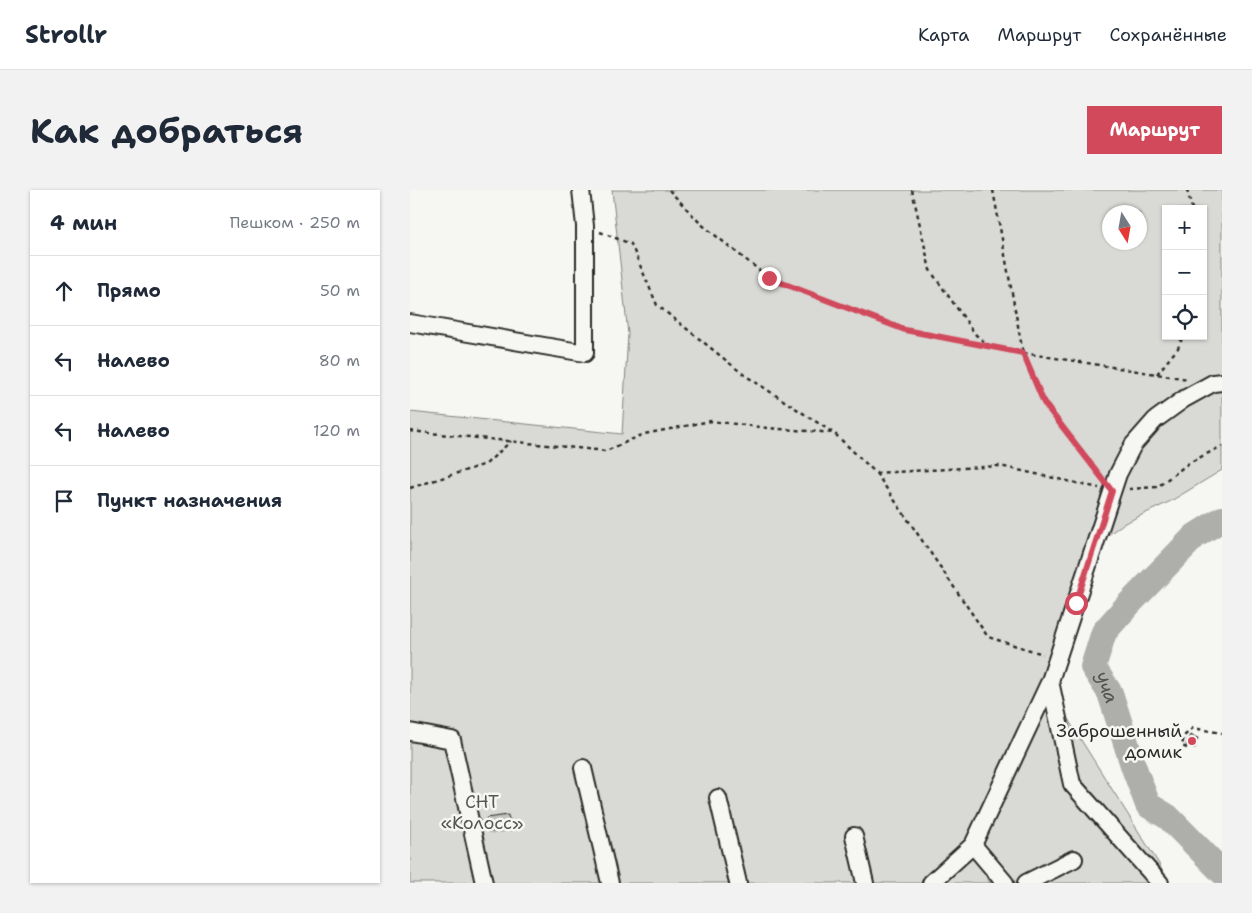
<!DOCTYPE html>
<html lang="ru">
<meta charset="utf-8">
<style>
body{margin:0;font-family:"Shantell Sans",sans-serif;background:#f2f2f3;color:#1f2937}
.controls{position:absolute;right:15px;top:15px;display:grid;overflow:hidden;border-radius:0px;box-shadow:0 1px 4px #0004}
.controls button{width:45px;height:45px;display:grid;place-items:center;padding:0;border:0;border-bottom:1px solid #e0e1e3;background:#fff;color:#1f2937;font:25px sans-serif}
.compass{position:absolute;left:692px;top:15px;width:45px;height:45px;border-radius:50%;background:#fff;box-shadow:0 1px 4px #0004;rotate:169deg}
.stop{position:absolute;width:15px;height:15px;margin:-11px;border:4px solid #d1495b;border-radius:50%;background:#fff}
.stop.end{background:#d1495b;border-color:#fff;box-shadow:0 1px 5px #0008}
.list{margin:0;padding:0;list-style:none}
h2{display:flex;justify-content:space-between;align-items:center;height:65px;margin:0;padding:0 20px;font-size:21px}
h2 small{font-size:16px;font-weight:400;color:#747a83}
.list li{display:grid;grid-template-columns:32px 1fr auto;gap:15px;align-items:center;box-sizing:border-box;height:70px;padding:0 20px;border-top:1px solid #e0e1e3}
.list b{display:block;font-size:19px;white-space:nowrap}
.list em{font-size:16px;font-style:normal;color:#747a83}
.icon{flex:none;width:28px;height:28px;fill:none;stroke:currentColor;stroke-width:2;stroke-linecap:round;stroke-linejoin:round}
.map{position:relative;flex:none;width:812px;height:693px;overflow:hidden;border-radius:0px}
header{display:flex;align-items:center;gap:30px;box-sizing:border-box;height:70px;padding:0 25px;background:#fff;border-bottom:1px solid #e0e1e3}
header strong{font-size:24px}
nav{display:flex;gap:28px;margin-inline-start:auto;font-size:18px}
.intro{display:flex;align-items:center;justify-content:space-between;box-sizing:border-box;height:120px;padding:0 30px}
h1{margin:0;font-size:35px}
.button{padding:12px 22px;border-radius:0px;background:#d1495b;color:#fff;font-size:18px;font-weight:700}
main{display:flex;gap:30px;padding:0 30px}
aside{flex:1;background:#fff;border-radius:0px;box-shadow:0 1px 4px #0004}
.map>svg:first-child{display:block}
</style>
<header>
<strong>Strollr</strong>
<nav><a>Карта</a><a>Маршрут</a><a>Сохранённые</a></nav>
</header>
<div class="intro"><h1>Как добраться</h1><a class="button">Маршрут</a></div>
<main>
<aside>
<h2>4 мин<small>Пешком · 250 m</small></h2>
<ul class="list">
<li><svg class="icon" aria-label="ahead" viewBox="0 0 24 24"><path d="M12 20V5M6 11l6-6 6 6"/></svg><div><b>Прямо</b></div><em>50 m</em></li>
<li><svg class="icon" aria-label="left" viewBox="0 0 24 24"><path d="M17 20v-9H6M10 6l-5 5 5 5"/></svg><div><b>Налево</b></div><em>80 m</em></li>
<li><svg class="icon" aria-label="left" viewBox="0 0 24 24"><path d="M17 20v-9H6M10 6l-5 5 5 5"/></svg><div><b>Налево</b></div><em>120 m</em></li>
<li><svg class="icon" aria-label="arrive" viewBox="0 0 24 24"><path d="M6 21V4h12l-3 4 3 4H6"/></svg><div><b>Пункт назначения</b></div></li>
</ul>
</aside>
<div class="map">
<svg width="812" height="693" viewBox="0 0 812 693">
<rect width="100%" height="100%" fill="#f6f6f2"/>
<filter id="ink" filterUnits="userSpaceOnUse"><feTurbulence type="fractalNoise" baseFrequency=".02" numOctaves="2"/><feDisplacementMap in="SourceGraphic" scale="10" xChannelSelector="R" yChannelSelector="G"/><feConvolveMatrix kernelMatrix="1 2 1 2 8 2 1 2 1" color-interpolation-filters="sRGB"/></filter>
<g filter="url(#ink)">
<!-- green -->
<path fill="#d9d9d5" stroke="#828280" fill-rule="evenodd" d="M202,0H812V280L761,311L713,334L673,363L632,488L749,674L758,693H0V222L212,244L218,144ZM756,19H793V146H756ZM700,22H730V52H700Z"/>
<!-- shadow -->
<g fill="#0003">
<path d="M787,549L788,550L786,559L779,556Z"/>
<path d="M98,626L101,629L103,641L82,644L79,641Z"/>
<path d="M592,680L602,693H579L577,689Z"/>
</g>
<g fill="none" stroke-linecap="round" stroke-linejoin="round">
<!-- river -->
<path stroke="#aeaeab" stroke-width="26" id="s1" d="M812,329L785,346L718,415L694,442L683,477L700,503L724,578L738,615L758,627L812,682"/>
</g>
<!-- building -->
<g fill="#c3c3c0" stroke="#2b2b2b">
<path d="M780,545L788,548L784,558L776,555Z"/>
<path d="M98,625L100,638L78,642L76,628Z"/>
</g>
<g fill="none" stroke-linecap="round" stroke-linejoin="round">
<defs>
<g id="minor">
<path d="M0,133L175,163V36L171,0"/>
<path d="M640,491L662,594L750,693"/>
<path d="M0,542L42,550L74,693"/>
<path d="M173,578L200,693"/>
<path d="M308,608L328,693"/>
<path d="M444,646L455,693"/>
<path d="M563,655L595,693"/>
<path d="M521,693L563,655L640,491L708,284L723,255L745,230L774,209L803,193L812,192"/>
<path d="M616,693L664,669"/>
</g>
</defs>
<!-- minor casing -->
<use href="#minor" stroke="#2b2b2b" stroke-width="20"/>
<!-- path -->
<g stroke="#2b2b2b" stroke-width="2.5" stroke-dasharray="4 4" stroke-linecap="butt">
<path d="M259,0L291,34L359,88L495,140L601,161L778,189"/>
<path d="M502,0L520,80L566,145L579,156"/>
<path d="M583,0L613,163L634,213L691,287"/>
<path d="M777,0L782,19"/>
<path d="M190,42L221,54L247,115L333,184L425,244L466,283L590,276L689,298"/>
<path d="M747,184L768,158L773,146"/>
<path d="M0,241L196,261L234,244L301,231L357,238L425,243"/>
<path d="M466,283L578,447L633,464"/>
<path d="M0,298L76,274L101,251"/>
<path d="M719,299L747,297L779,273L812,256"/>
<path d="M777,558L772,556L774,546L783,538L812,543"/>
</g>
<!-- minor -->
<use href="#minor" stroke="#f6f6f2" stroke-width="16"/>
</g>
</g>
<g fill="none" stroke-linecap="round" stroke-linejoin="round" filter="url(#ink)">
<!-- route -->
<path stroke="#d1495b" stroke-width="6" d="M359,88L495,140L613,163L634,213L702,301L666,413"/>
</g>
<!-- markers -->
<circle fill="#d1495b" stroke="#f6f6f2" stroke-width="2" cx="782" cy="551" r="5"/>
<g text-anchor="middle" dominant-baseline="central" stroke-width="5" stroke-linejoin="round" paint-order="stroke">
<!-- poi labels -->
<g font-size="18" fill="#2b2b2b" stroke="#f6f6f2" text-anchor="end">
<text x="772" y="541">Заброшенный<tspan x="772" dy="21">домик</tspan></text>
</g>
<!-- park labels -->
<g font-size="18" fill="#565656" stroke="#f6f6f2">
<text x="72" y="612">СНТ<tspan x="72" dy="21">«Колосс»</tspan></text>
</g>
<!-- water labels -->
<g font-size="19" font-style="italic" fill="#525251" stroke="#f6f6f2">
<text stroke="none"><textPath href="#s1" startOffset="225">Уча</textPath></text>
</g>
</g>
</svg>
<div class="controls">
<button>+</button>
<button>−</button>
<button><svg class="icon" aria-label="locate" viewBox="0 0 24 24"><circle cx="12" cy="12" r="6"/><path d="M12 2v4M12 18v4M2 12h4M18 12h4"/></svg></button>
</div>
<svg class="compass" viewBox="-18 -18 36 36"><path d="M0-13l5 13h-10z" fill="#e53935"/><path d="M0 13l5-13h-10z" fill="#747a83"/></svg>
<div class="stop" style="left:666px;top:413px"></div>
<div class="stop end" style="left:359px;top:88px"></div>
</div>
</main>
